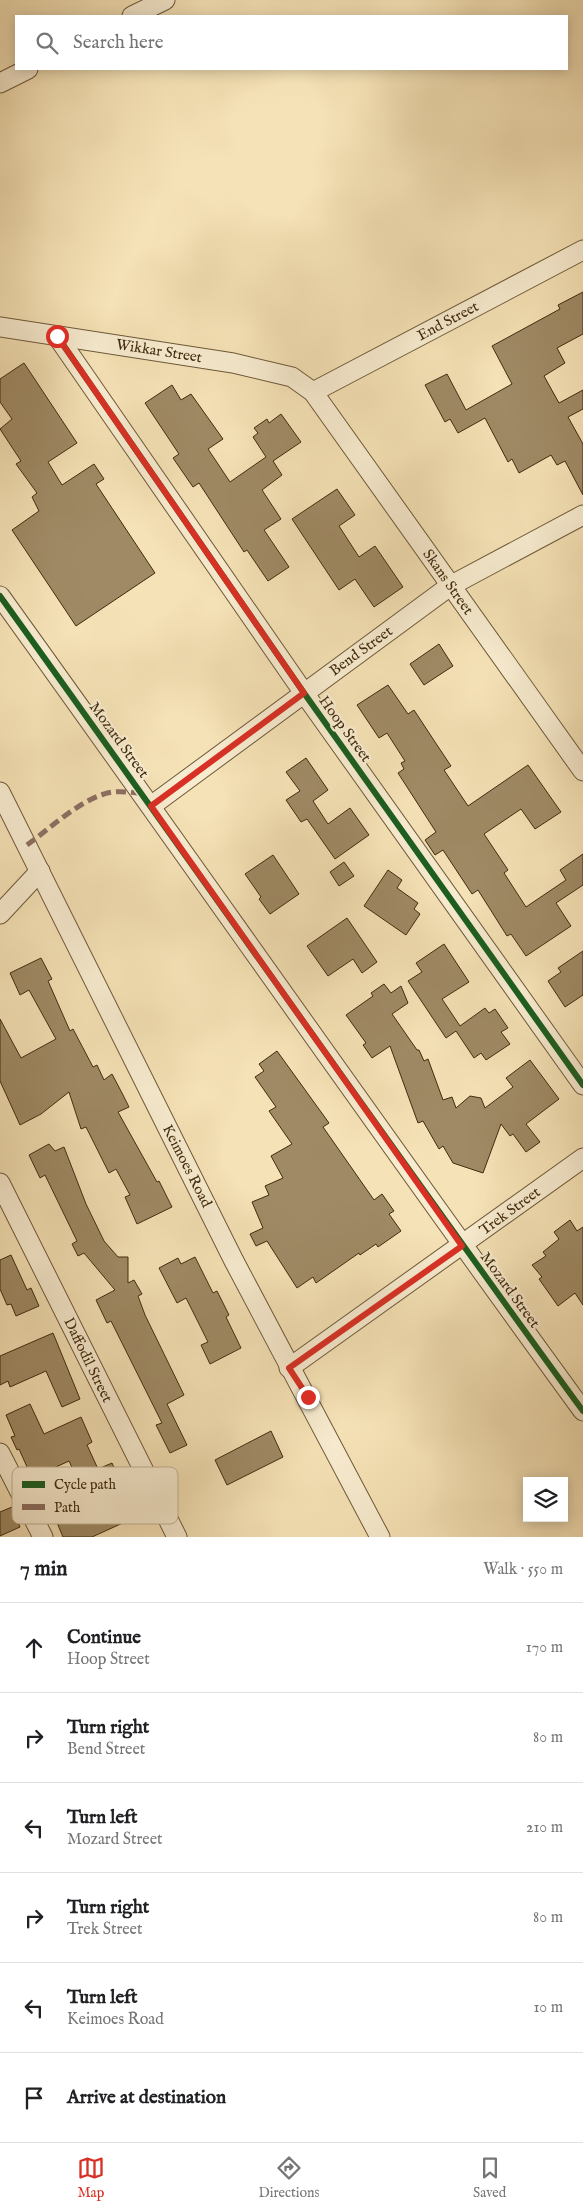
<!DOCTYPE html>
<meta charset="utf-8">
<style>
body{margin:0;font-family:"IM FELL English",serif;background:#f2f2f2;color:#202124}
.controls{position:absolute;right:15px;bottom:15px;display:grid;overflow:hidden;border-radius:0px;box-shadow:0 2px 12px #0003}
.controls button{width:45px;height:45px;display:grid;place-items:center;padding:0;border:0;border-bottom:1px solid #e0e0e0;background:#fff;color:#202124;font:25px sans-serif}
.stop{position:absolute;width:15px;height:15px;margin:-11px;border:4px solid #d93025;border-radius:50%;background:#fff}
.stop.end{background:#d93025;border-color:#fff;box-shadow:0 1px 5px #0008}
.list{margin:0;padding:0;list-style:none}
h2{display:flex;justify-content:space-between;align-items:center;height:65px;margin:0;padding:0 20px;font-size:21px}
h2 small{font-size:16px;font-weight:400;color:#757577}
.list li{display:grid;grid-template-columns:32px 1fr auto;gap:15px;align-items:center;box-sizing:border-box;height:90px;padding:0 20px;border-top:1px solid #e0e0e0}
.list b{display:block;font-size:19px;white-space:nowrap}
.list p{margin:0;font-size:16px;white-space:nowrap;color:#757577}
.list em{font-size:16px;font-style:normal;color:#757577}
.icon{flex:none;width:28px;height:28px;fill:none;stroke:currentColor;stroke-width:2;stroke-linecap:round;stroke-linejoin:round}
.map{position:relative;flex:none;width:583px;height:1537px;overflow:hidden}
.search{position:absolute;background:#fff;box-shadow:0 2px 12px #0003;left:15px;right:15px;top:15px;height:55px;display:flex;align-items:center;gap:12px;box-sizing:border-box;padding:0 18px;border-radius:0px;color:#757577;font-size:19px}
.sheet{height:605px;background:#fff}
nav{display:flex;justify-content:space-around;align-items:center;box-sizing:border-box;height:70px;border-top:1px solid #e0e0e0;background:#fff;font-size:14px;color:#757577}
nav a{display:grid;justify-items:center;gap:2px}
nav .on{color:#d93025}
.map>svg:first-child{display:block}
</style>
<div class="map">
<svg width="583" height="1537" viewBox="0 0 583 1537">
<rect width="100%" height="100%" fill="#f5e2b6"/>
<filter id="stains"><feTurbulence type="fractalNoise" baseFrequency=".004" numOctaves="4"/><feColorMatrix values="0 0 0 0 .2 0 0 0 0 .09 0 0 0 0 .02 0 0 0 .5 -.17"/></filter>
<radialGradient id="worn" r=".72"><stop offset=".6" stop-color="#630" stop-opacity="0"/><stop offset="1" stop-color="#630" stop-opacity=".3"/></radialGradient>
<!-- building -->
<g fill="#9f8a65" stroke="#412b0e">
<path d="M583,292V334L557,348L565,363L544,376L559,403L583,390V409L568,417L583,444V495L565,461L557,465L551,455L519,473L512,459L508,462L485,418L458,433L450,419L445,422L425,385L447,374L466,410L512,384L492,346L560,309L558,305Z"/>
<path d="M24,363L77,443L48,462L62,485L94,464L104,479L96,484L155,573L76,626L12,530L39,511L32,497L37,493L16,464L21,461L0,429L12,419L0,402V379Z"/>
<path d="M172,385L181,400L191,394L223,439L208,449L230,482L266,457L253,437L258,433L254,428L267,419L269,423L281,414L301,442L273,461L282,475L262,490L281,519L264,530L289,567L268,581L247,550L244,552L199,483L193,487L173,458L179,454L145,403Z"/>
<path d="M337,489L355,515L339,526L359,557L375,546L403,587L374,607L355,579L339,590L292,519Z"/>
<path d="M439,644L453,666L424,685L410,664Z"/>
<path d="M388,685L408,714L414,710L435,742L451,766L444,770L468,806L528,765L561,812L535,829L521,809L484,834L508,870L504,873L526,907L566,880L560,870L583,854V885L556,903L571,926L526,956L511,934L507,936L478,890L472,894L443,850L435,855L425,840L436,832L398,773L404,769L401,763L405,761L387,733L379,738L357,705Z"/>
<path d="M306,758L328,790L313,801L328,824L350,808L369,835L335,859L307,819L301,822L286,800L300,791L286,772Z"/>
<path d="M273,855L299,894L270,914L259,899L261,897L245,874Z"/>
<path d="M344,862L354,876L339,886L330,872Z"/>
<path d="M388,870L402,880L397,888L418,903L414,909L420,914L406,935L364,906Z"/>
<path d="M347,918L377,962L362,973L353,959L328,976L307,946Z"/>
<path d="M444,944L469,982L442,999L460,1026L485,1008L489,1013L495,1009L508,1028L501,1032L510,1044L486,1060L481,1053L474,1058L456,1031L446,1038L408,981L422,972L416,963Z"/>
<path d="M583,951V995L565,1007L548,981L561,972L558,968Z"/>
<path d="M41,958L52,979L48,981L70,1031L73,1029L93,1067L97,1065L104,1080L112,1074L122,1093L129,1107L118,1112L157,1182L159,1181L172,1207L137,1224L125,1197L130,1195L116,1169L109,1173L86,1127L81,1129L69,1092L41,1114L20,1125L0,1081V1019L21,1058L56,1039L29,990L20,995L10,973Z"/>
<path d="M384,984L391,993L401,986L408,1003L392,1014L417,1050H419L424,1061L428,1059L443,1100L452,1097L456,1108L470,1096L481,1098L485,1108L513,1087L506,1078L530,1060L559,1099L526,1124L540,1142L526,1152L513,1134L510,1136L501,1124L483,1173L453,1163L443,1146L439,1149L423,1121L418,1123L390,1046L372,1058L363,1045L366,1043L346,1015L373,996L371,993Z"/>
<path d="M277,1051L329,1123L323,1127L374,1200L382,1194L394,1211L389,1214L401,1231L378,1247L376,1244L360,1255L359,1253L316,1283L313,1277L297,1288L267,1241L256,1246L250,1234L263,1228L252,1202L269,1195L265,1186L283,1178L271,1156L292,1144L269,1111L276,1107L255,1077L264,1071L259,1064Z"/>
<path d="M49,1144L55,1151L64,1147L86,1204L104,1241L118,1257H128V1283L134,1280L142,1294L138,1296L145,1315L184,1395L167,1404L187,1445L170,1453L156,1425L162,1423L111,1321L107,1323L96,1300L115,1290L84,1253L78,1256L72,1244L77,1241L45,1175L40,1178L29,1155Z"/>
<path d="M570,1220L577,1231L583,1227V1305L575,1293L558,1306L539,1279L542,1277L532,1265L546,1256L543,1252L559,1239L554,1232Z"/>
<path d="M11,1255L27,1290L31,1288L39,1306L16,1316L11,1304L7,1305L0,1289V1260Z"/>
<path d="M195,1257L213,1293L217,1291L229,1315L226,1317L241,1348L210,1364L201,1345L208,1342L186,1298L177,1303L159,1268L178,1258L181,1264Z"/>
<path d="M53,1333L80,1399L62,1407L46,1371L10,1387L8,1381L0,1385V1356Z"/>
<path d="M30,1404L44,1434L81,1417L92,1442L87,1445L98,1469L112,1463L136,1517L92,1537H63L48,1501L81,1487L69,1461L32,1478L19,1449L17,1450L11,1437L15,1436L6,1415Z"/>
<path d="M271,1431L283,1457L227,1485L215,1460Z"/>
<path d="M12,1507L20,1527L0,1536V1512Z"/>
</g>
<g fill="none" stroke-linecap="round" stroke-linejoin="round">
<defs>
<g id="minor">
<path d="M132,16L165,0"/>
<path d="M0,83L28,69"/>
<path d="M0,327L233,363L292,377L313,392L583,771"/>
<path d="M57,336L304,693L583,1085"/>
<path d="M313,392L583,250"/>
<path d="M0,596C195,867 386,1141 583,1411"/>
<path d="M0,792L234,1261L380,1537"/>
<path d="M151,806L450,586L583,515"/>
<path d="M0,914L40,871"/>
<path d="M0,1183L177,1537"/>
<path d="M289,1368L583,1158"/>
<path d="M0,1453L43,1537"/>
</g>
</defs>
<!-- minor casing -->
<use href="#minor" stroke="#6e5938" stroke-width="21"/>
<!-- minor -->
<use href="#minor" stroke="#f8ecd0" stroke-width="19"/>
<!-- quiet -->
<path stroke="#8d6e63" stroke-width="5" stroke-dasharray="10 5" stroke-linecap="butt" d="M27,845C49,829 78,802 104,794C116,790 130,792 143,794"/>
<defs>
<g id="cycleway">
<path d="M57,336L304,693L583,1085"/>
<path d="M0,596C195,867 386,1141 583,1411"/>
</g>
</defs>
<!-- cycleway casing -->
<use href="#cycleway" stroke="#f8ecd0" stroke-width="9"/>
<!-- cycleway -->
<use href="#cycleway" stroke="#1b5e20" stroke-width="6"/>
</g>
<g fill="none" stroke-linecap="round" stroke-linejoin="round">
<!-- route -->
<path stroke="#d93025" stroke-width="6" d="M57,336L304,693L151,806L462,1246L289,1368L308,1397"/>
</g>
<g text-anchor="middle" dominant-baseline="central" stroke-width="4.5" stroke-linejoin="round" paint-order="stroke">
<!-- street labels -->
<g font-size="15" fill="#412b0e" stroke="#f8ecd0">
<text transform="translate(448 321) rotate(-28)">End Street</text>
<text transform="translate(159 351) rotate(9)">Wikkar Street</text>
<text transform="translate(448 582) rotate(55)">Skans Street</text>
<text transform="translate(361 651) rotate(-36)">Bend Street</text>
<text transform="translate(345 729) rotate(54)">Hoop Street</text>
<text transform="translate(119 740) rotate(54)">Mozard Street</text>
<text transform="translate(187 1166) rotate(63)">Keimoes Road</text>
<text transform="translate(510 1211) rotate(-36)">Trek Street</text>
<text transform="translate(510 1290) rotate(54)">Mozard Street</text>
<text transform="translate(88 1360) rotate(64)">Daffodil Street</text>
</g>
</g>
<!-- legend -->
<rect x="12" y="1467" width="166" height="57" rx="8" fill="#f8ecd0" stroke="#c1b296" stroke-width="1"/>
<rect x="22" y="1481" width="23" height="7" fill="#1b5e20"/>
<rect x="22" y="1504" width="23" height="6" fill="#8d6e63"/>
<g font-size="14" fill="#412b0e">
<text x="54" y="1489">Cycle path</text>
<text x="54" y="1512">Path</text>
</g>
<rect width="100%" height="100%" filter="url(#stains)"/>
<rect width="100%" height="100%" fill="url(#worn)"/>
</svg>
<div class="controls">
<button><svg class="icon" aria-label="layers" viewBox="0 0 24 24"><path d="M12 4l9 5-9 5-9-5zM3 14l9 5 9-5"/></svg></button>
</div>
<div class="stop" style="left:57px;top:336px"></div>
<div class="stop end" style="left:308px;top:1397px"></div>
<div class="search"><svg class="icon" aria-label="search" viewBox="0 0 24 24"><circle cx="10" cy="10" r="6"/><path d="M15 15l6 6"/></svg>Search here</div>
</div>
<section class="sheet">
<h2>7 min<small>Walk · 550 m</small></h2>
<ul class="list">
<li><svg class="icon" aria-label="ahead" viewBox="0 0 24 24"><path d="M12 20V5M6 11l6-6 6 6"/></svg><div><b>Continue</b><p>Hoop Street</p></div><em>170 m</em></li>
<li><svg class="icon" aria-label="right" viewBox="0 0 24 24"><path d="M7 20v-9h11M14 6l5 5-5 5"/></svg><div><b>Turn right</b><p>Bend Street</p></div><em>80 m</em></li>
<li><svg class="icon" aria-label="left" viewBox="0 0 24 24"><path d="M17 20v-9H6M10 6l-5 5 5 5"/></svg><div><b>Turn left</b><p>Mozard Street</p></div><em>210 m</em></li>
<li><svg class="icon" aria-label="right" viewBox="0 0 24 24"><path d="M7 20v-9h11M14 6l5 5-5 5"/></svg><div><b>Turn right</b><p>Trek Street</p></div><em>80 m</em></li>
<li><svg class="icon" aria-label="left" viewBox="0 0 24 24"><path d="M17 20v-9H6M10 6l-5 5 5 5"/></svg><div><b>Turn left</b><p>Keimoes Road</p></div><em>10 m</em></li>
<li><svg class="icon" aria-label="arrive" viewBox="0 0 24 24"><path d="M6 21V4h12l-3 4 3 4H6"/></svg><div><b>Arrive at destination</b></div></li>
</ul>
</section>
<nav>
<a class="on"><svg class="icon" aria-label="map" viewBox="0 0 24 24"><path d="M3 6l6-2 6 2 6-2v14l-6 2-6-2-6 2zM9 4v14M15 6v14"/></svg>Map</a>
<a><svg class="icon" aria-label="directions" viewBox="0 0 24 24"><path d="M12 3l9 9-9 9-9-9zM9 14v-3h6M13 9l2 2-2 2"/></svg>Directions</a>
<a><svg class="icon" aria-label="saved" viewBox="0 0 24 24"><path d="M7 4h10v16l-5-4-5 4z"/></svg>Saved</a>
</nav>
